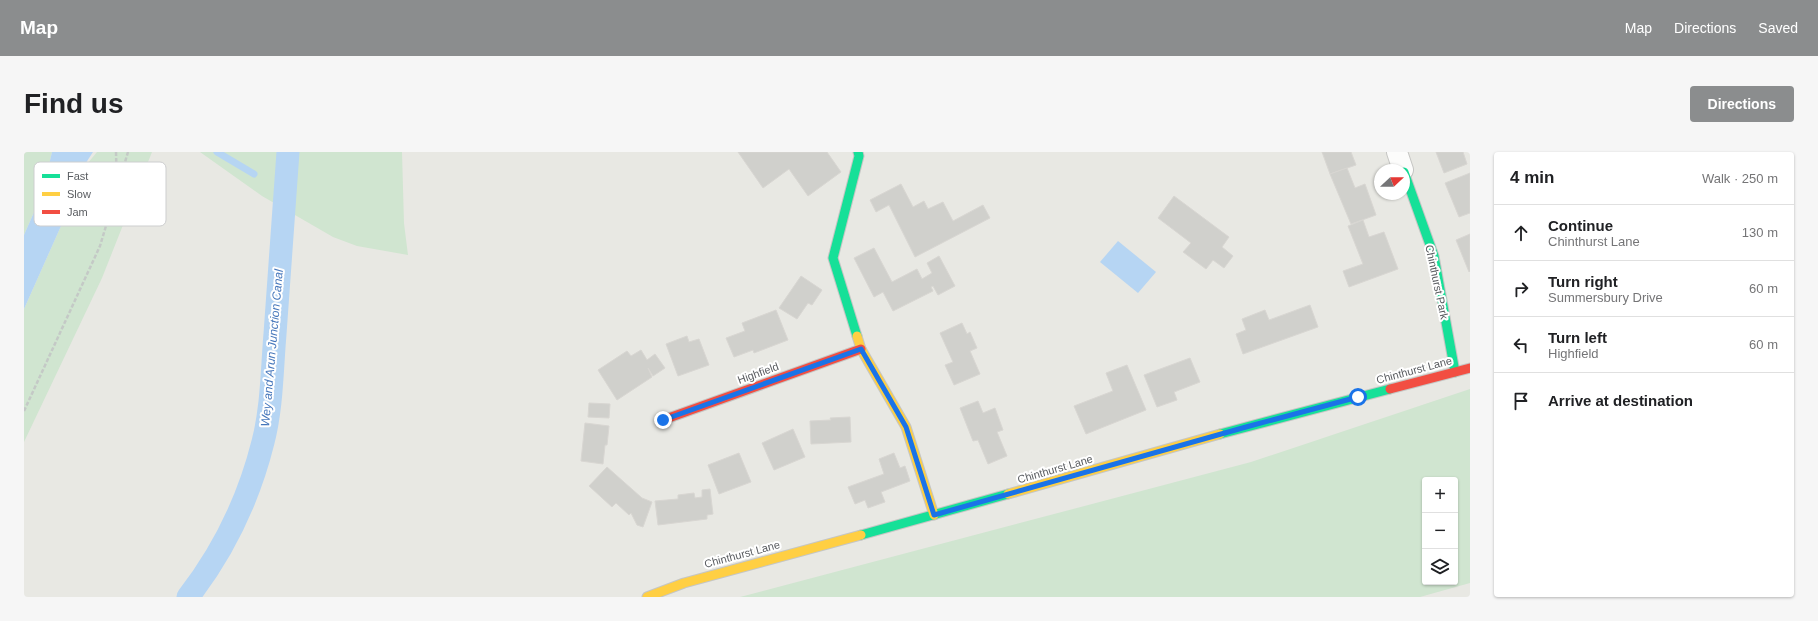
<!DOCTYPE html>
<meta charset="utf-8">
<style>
body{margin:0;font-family:Arial,sans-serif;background:#f6f6f6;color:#202124}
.controls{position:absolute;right:12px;bottom:12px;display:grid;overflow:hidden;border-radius:4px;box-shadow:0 1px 3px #0004}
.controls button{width:36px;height:36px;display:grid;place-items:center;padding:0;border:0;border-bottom:1px solid #e0e0e0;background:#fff;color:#202124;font:20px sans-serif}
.compass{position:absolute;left:1350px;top:12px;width:36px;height:36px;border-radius:50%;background:#fff;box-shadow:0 1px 3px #0004;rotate:68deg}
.stop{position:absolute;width:12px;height:12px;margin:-9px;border:3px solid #1a73e8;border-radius:50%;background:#fff}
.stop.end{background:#1a73e8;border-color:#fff;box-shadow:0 1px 4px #0008}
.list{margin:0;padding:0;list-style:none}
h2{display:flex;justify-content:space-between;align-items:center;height:52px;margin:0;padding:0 16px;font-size:17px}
h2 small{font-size:13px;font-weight:400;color:#757577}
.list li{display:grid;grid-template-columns:26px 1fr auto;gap:12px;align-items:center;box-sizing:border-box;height:56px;padding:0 16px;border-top:1px solid #e0e0e0}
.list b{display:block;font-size:15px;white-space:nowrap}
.list p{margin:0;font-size:13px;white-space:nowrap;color:#757577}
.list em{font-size:13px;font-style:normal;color:#757577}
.icon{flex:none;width:22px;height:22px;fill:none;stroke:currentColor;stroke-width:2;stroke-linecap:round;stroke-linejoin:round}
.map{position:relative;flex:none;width:1446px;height:445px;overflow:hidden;border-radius:4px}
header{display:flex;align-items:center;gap:24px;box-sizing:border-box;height:56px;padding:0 20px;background:#8b8d8e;color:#fff}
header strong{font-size:19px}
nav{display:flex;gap:22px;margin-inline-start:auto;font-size:14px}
.intro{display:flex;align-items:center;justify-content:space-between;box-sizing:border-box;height:96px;padding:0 24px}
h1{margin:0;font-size:28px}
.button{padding:10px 18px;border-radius:4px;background:#8b8d8e;color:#fff;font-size:14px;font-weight:700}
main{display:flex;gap:24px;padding:0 24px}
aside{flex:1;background:#fff;border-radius:4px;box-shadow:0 1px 3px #0004}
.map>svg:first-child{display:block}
</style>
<header>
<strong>Map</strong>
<nav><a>Map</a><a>Directions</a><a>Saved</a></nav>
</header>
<div class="intro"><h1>Find us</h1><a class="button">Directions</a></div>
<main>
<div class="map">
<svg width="1446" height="445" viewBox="0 0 1446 445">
<rect width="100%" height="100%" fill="#e8e8e3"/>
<!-- green -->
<g fill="#d0e5d0" fill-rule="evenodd">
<path d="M0,0H28L18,42L0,83Z"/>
<path d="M73,0H128L78,126L0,290V157L37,74L54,23Z"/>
<path d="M176,0H378L380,71L384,103L333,94L309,85L238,44Z"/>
<path d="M1446,237V431L1396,445H716L1227,310ZM1401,328H1431V430H1401Z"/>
</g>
<!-- water -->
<g fill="#b6d5f3">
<path d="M28,0H69L54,23L37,74L0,157V83L18,42Z"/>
<path d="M1094,89L1132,120L1114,141L1076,110Z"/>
</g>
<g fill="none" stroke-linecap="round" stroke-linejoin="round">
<!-- stream -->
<path stroke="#b6d5f3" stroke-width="7" d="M193,0L230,22"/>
<!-- canal -->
<path stroke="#b6d5f3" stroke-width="23" d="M164,445C199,400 225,346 239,290C248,256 248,217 251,182C255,121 260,61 264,0"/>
</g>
<!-- building -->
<g fill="#d0d0cc" stroke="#d8d6d2">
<path d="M714,0H803L817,20L784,44L765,17L739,36Z"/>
<path d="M1298,0H1327L1332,13L1306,22Z"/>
<path d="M1412,0H1439L1443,12L1420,21Z"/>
<path d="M1323,16L1331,36L1341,32L1352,63L1327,72L1306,22Z"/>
<path d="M1446,21V61L1435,65L1421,31Z"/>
<path d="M877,32L889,55L900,49L904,57L919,50L929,69L959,53L966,66L891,105L865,53L852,60L846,48Z"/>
<path d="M1150,44L1205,85L1198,95L1209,104L1200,116L1189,108L1182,117L1159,100L1167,91L1134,66Z"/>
<path d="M1339,68L1345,85L1360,80L1374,117L1325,135L1319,119L1339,112L1324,74Z"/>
<path d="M1446,82V119L1445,120L1432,88Z"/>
<path d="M850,96L868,130L893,117L898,127L908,121L903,111L915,104L931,134L914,143L909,134L907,135L909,139L869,159L859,140L850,145L830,106Z"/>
<path d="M777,124L798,138L788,153L784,151L773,167L755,156Z"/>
<path d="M1286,153L1294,175L1219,202L1212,182L1222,178L1218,167L1241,158L1245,168Z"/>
<path d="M752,158L764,188L730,201L729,198L710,205L702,186L721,179L718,171Z"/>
<path d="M938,171L943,182L946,180L953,196L946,199L956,222L930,233L921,213L929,210L916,181Z"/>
<path d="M663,184L665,190L675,187L685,213L654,224L642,192Z"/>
<path d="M617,198L623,208L631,202L641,216L629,224L624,216L628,225L593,248L574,218L603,199L607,204Z"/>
<path d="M1166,206L1176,230L1150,240L1153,248L1133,255L1120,223Z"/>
<path d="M1103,213L1122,258L1062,282L1050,254L1089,239L1082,221Z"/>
<path d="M954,249L959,261L971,256L979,278L973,280L983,304L964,312L954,288L949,289L936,256Z"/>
<path d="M565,251L586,252L585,266L564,265Z"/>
<path d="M826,265L827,290L787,292L786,269L807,268L806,266Z"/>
<path d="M561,271L585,274L583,293H581L579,312L557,309Z"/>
<path d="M769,277L781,305L750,318L738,291Z"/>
<path d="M715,301L727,330L695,342L684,313Z"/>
<path d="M870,301L876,316L881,314L886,329L857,340L861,350L844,356L841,348L831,352L824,335L860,322L855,307Z"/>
<path d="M583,315L618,346L628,350L619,375L613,373L607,361L605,363L592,351L588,355L565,334Z"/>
<path d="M686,337L689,362L683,363V367L634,373L631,349L654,347V343L670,341L671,346L678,345V338Z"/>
</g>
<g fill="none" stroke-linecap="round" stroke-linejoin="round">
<defs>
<path id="street" d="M1373,0L1379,18"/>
<g id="fast">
<path d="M1380,20L1410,104L1431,220"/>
<path d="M833,184L809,106L835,4L834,0"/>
<path d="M1196,282L1366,237"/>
<path d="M837,383L984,342"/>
</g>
<g id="slow">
<path d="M833,184L837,197L882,275L910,363"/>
<path d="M984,342L1196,282"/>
<path d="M623,445L660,431L837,383"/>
</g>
<g id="jam">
<path d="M1366,237L1446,216"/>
<path d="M639,268L837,197"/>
</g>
</defs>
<!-- street casing -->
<use href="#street" stroke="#c5c5c3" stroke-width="22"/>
<!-- fast casing -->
<use href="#fast" stroke="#c5c6c4" stroke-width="11"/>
<!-- slow casing -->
<use href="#slow" stroke="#c5c6c4" stroke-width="11"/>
<!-- jam casing -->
<use href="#jam" stroke="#c5c6c4" stroke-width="11"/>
<!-- path -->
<g stroke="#c4c9c6" stroke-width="2.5" stroke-dasharray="4 2" stroke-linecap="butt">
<path d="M92,0L93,39"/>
<path d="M0,259L76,94L104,0"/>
</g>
<!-- street -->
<use href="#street" stroke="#fcfcfb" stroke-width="20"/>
<!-- fast -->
<use href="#fast" stroke="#16e098" stroke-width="9"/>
<!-- slow -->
<use href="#slow" stroke="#ffcf43" stroke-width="9"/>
<!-- jam -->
<use href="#jam" stroke="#f24e42" stroke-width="9"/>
</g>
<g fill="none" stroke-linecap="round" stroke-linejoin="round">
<!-- route -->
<path stroke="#1a73e8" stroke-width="5" d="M639,268L837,197L882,275L910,363L1222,275L1334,245"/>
</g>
<g text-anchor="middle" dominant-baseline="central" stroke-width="4" stroke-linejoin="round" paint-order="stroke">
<!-- street labels -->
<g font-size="11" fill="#595c60" stroke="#fff">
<text transform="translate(1413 130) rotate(78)">Chinthurst Park</text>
<text transform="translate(1390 218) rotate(-15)">Chinthurst Lane</text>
<text transform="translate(734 221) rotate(-20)">Highfield</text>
<text transform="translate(1031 317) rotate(-16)">Chinthurst Lane</text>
<text transform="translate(718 402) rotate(-15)">Chinthurst Lane</text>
</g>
<!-- water labels -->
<g font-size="12" font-style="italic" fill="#4677bb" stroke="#fff">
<text transform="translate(248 196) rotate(-85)">Wey and Arun Junction Canal</text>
</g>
</g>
<!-- legend -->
<rect x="10" y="10" width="132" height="64" rx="6" fill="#fff" stroke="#cdcecf" stroke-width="1"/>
<rect x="18" y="22" width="18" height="4" fill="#16e098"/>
<rect x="18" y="40" width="18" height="4" fill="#ffcf43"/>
<rect x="18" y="58" width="18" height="4" fill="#f24e42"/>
<g font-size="11" fill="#595c60">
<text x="43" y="28">Fast</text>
<text x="43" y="46">Slow</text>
<text x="43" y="64">Jam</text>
</g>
</svg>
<div class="controls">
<button>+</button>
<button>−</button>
<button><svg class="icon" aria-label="layers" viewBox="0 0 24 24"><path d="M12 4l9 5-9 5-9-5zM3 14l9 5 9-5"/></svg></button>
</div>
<svg class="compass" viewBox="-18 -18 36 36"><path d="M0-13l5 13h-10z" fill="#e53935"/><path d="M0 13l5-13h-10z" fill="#757577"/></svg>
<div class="stop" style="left:1334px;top:245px"></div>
<div class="stop end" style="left:639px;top:268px"></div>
</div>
<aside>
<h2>4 min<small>Walk · 250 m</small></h2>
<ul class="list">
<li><svg class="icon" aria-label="ahead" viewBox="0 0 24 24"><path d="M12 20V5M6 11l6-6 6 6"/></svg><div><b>Continue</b><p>Chinthurst Lane</p></div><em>130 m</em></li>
<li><svg class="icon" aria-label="right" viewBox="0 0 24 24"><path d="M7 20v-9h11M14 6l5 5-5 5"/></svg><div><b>Turn right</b><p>Summersbury Drive</p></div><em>60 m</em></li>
<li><svg class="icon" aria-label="left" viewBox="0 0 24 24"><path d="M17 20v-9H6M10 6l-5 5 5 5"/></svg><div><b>Turn left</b><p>Highfield</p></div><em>60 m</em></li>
<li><svg class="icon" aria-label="arrive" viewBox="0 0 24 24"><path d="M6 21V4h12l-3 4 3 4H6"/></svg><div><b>Arrive at destination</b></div></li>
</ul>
</aside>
</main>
